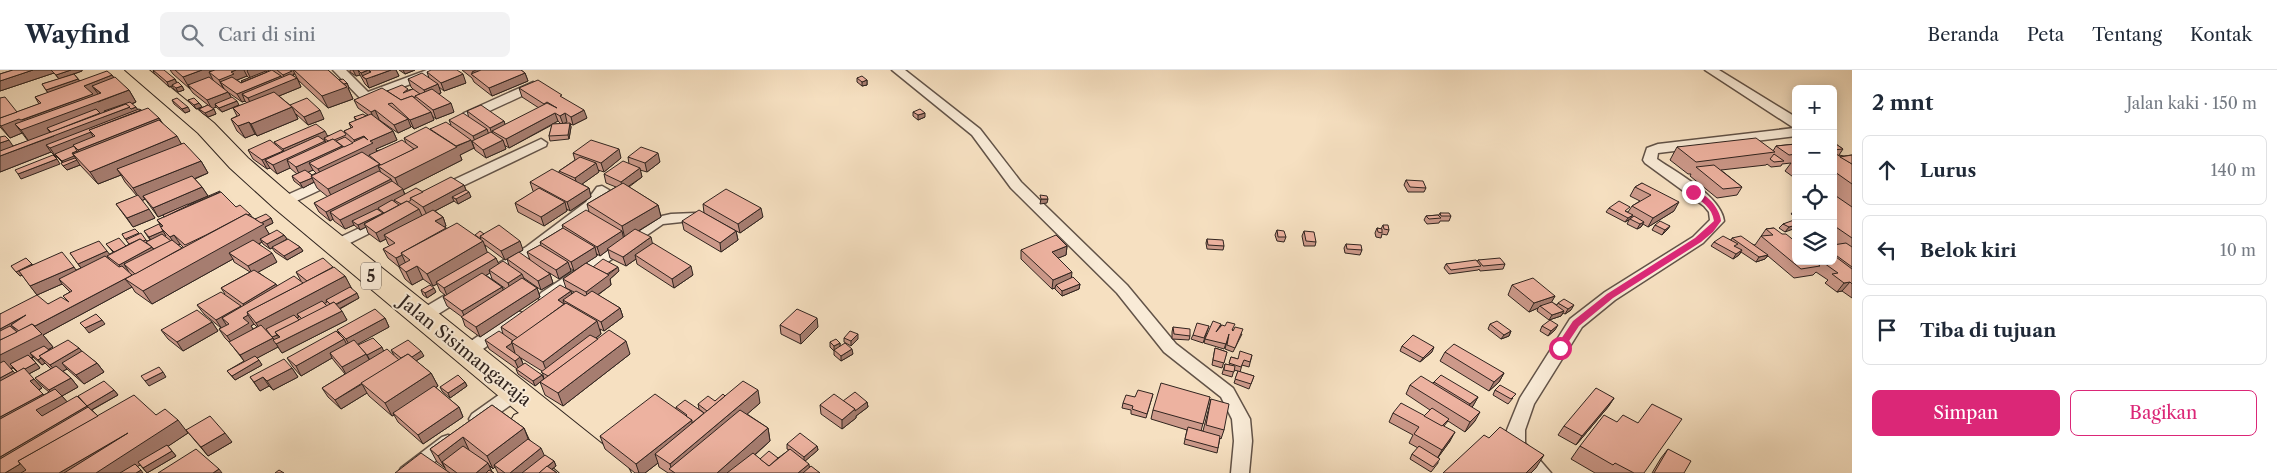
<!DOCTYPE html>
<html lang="id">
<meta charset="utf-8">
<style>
body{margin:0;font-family:"Libre Caslon Text",serif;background:#f2f2f3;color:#1f2937}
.controls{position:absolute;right:15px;top:15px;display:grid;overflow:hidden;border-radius:8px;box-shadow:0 2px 12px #0003}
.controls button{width:45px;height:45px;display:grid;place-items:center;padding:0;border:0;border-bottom:1px solid #e0e1e3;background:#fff;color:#1f2937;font:25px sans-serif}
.stop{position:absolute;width:15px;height:15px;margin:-11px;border:4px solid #db2777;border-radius:50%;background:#fff}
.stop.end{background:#db2777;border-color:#fff;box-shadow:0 1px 5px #0008}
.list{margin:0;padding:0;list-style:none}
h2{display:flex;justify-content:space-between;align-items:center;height:65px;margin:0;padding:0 20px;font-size:21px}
h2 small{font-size:16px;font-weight:400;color:#747a83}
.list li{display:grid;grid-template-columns:32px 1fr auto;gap:15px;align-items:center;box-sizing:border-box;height:70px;margin:0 10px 10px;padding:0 10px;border:1px solid #e0e1e3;border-radius:8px}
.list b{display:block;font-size:19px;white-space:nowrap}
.list em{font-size:16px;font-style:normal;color:#747a83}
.actions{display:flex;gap:10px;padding:15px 20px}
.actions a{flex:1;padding:11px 0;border:1px solid #db2777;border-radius:8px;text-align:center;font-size:18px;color:#db2777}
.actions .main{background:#db2777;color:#fff}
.icon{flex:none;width:28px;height:28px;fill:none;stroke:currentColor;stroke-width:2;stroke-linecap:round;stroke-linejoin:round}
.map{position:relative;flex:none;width:1852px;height:403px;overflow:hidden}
header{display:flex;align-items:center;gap:30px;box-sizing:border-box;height:70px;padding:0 25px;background:#fff;border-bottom:1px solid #e0e1e3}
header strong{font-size:24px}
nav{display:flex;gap:28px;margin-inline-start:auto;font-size:18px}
.search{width:350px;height:45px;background:#f2f2f3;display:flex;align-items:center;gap:12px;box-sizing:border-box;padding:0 18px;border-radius:8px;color:#747a83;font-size:19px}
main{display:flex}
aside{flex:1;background:#fff}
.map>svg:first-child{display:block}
</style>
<header>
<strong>Wayfind</strong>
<div class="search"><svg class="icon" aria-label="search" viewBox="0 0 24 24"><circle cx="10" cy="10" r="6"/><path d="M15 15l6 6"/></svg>Cari di sini</div>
<nav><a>Beranda</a><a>Peta</a><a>Tentang</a><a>Kontak</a></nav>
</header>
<main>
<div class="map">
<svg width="1852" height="403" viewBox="0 0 1852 403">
<rect width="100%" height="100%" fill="#f6e0c1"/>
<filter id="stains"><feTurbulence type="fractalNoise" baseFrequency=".004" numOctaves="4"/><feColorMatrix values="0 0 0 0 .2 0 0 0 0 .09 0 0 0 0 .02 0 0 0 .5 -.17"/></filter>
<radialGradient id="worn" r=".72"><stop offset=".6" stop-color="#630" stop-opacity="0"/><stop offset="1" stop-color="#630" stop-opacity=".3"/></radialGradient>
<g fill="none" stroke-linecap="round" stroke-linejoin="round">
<defs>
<g id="street">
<path d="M333,0H346L368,22L427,0H444L442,2L366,31L362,30Z"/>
<path d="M892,0H905L980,59L1021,112L1127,215L1176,274L1233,318L1250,349L1252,371L1249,403H1231L1234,371L1232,349L1221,327L1164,282L1117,223L1011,118L972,65Z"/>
<path d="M1705,0H1719L1794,46L1796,66L1658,83L1657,89C1677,103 1721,126 1724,151L1703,173L1615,230L1582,257L1534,334L1525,360V373L1551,403H1530L1518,391L1510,379L1507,374V360L1520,328L1570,249L1605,222L1693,167L1710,150L1709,142L1704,136L1645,93L1643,90L1647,78L1658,74L1794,58Z"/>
<path d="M533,12L539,16L537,19L472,49L468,50L462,46L464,43Z"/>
<path d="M541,69L547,73L546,76L446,124L441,125L434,121L436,118Z"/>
<path d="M334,104L339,105L341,108L339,111L288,135H278L276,132L278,129Z"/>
<path d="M602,116L609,120L596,138L536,183L427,251L421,253L415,251L413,247L415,243L526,177L586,132L597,117Z"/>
<path d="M695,143L700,144L702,147L700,150L663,154L551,231H541L538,227L541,223L653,148L671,144Z"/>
<path d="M385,146L392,150L390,153L340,178H330L328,175L330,172Z"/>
<path d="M517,241L523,243L525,247L523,251L473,286L467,288L461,286L459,282L461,278L511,243Z"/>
<path d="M516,316L522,317L524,322L522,327L484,354L478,356L472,354L469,349L472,344L510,317Z"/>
<path d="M448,365L454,367L457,372L454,377L420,403H398L401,398L442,367Z"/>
</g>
<path id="highway" d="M125,0H149L214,53L248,88L292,126L626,393L631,403H560L514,363L509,354L514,345L519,343L274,138L230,98L198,63Z"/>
</defs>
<!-- street casing -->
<use href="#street" stroke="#625348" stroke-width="3"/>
<!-- highway casing -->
<use href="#highway" stroke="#30241f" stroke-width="2"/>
<!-- street -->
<use href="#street" fill="#f9ebd7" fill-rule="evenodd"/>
<!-- highway -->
<use href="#highway" fill="#f6e0c1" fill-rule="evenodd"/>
</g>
<!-- wall -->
<g fill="#cc998a" stroke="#30241f" fill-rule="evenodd">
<path d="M13,0H82V1L74,4L80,11L112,5L114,8L129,20L136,32L132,34L137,39L141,40L159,48L163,54L182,74L201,91L208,103L195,109L202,117L208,126L188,134L189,135L236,137L250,144L252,147L255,149L271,148L273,153L265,157L269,164L284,165L287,169L300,177L303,181L287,190L275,182L272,178L270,179L263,174L262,172L259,174L277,192L258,202L277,216L301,211L296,202L345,206L351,218L359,228L340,239L347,250L282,283L278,277L257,288L262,295L235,310L227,301L244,291L230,273L225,268L219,259L221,258L204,244L197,235L225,224L221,218L250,202L234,192L233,189L152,234L135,222L132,217L43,265L53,277L48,280H49L79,278L82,282L97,293L104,302L84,314L67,299L63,301L71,308L78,317L62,326L67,332L87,336L114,320L118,325L92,340L98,346L156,345L188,363L168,376L176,386L147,403L140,395L0,403V244L67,230L63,226L70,222L62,214L37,225L22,205L20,206L11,196L32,195L76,200L81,198L70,183L110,184L113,182L106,174L126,176L129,174L122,164H139L147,171L150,170L144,161L162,157L157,150L164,147L163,145L158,147L145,129L142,131L155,148L133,157L116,134L137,126L125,112L121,105L98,114L80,95L67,100L61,93H63L57,87H56L51,82L0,102V67L13,76L28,71L22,63L10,68L0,57V28L17,42L39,34L35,27L48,23L42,14L59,9L54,3L0,21V4ZM180,174L184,178H182L178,175ZM254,254L257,257L253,259L251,256ZM33,287L42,295L45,293L51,299L35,308L43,317L49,322L44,325L39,320L42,318L29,304L40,298L32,288ZM13,298L17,302L15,303L11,299Z"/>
<path d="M153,0L175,9L177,13L182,16L184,20L178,22L174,19L172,16L169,17L154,3Z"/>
<path d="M170,0H268L269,1L271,0H328L339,10L347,13L349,18H348L353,29L328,38L298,10L295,4H293L294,7L297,8L301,17L279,26L291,36L324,49L308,55L296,44L298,49L257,66L255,64L245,68L237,61L231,49L237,46L233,38L247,33L245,31L242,32L229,23L231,28L239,35L222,42L216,37L213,38L216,44L208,47L202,43L199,39L208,35L193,23L190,19L173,4ZM247,6L249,8L241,11L242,12L241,13L237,10Z"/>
<path d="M350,0H396L399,6L369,18L365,14L360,5L356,6L350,2Z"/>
<path d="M399,0H415L405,4Z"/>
<path d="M462,0H521L525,3L528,11L492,26L474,12L472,8Z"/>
<path d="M427,2L466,13L444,21L439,17L441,23L438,24L454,42L436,49L432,46L434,50L414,59L411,56V57L398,63L378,49L393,61L397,70L376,79V81L406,73L404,68L431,61L430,59L451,55L449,50L469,48L467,41L504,51L505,55L539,38L522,27L519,18L563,28L587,48L573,55L570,54L571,57L569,69L550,71L549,66L552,55L509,78L504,75L506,79L486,88L475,80L472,72L474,78L460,85L462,90L403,120L405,124L464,115L466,120L471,127L458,134L454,131L435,141L443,147L446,156L444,157L446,158L475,166L484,164L523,180L505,190L485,175L487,183L496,188L498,194L509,195L507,189L530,190L527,182L541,175L540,172L563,158L562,155L589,142L587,134L616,117L606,113L604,104L629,94L628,87L660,92L647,102L640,100L642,107L629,117L658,135L661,147L639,161L653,174L693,205L674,218L637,194L636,189L626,196L610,188L608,180L600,186L597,184V186L586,193L593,197L619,201L610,209L611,215L598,225L620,238L623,247L604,261L600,259L601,264L596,268L630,284L563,336L545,325L540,312L544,309L542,301L521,288L523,294L542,305L544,309L535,316L518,304L516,299H517L489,279L485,270L503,264L501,257L571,221V224L574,222L566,218L563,209L586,193L574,201L570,198L571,201L559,209L548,202L550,204L553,213L541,220L524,208L525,210L537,218L540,227L480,267L465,256L462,247L447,236L443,227L445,225L440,221L437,214L433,216L423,209L412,215L405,209L399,197L388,188L383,179L390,176L388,174L386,169L380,172L368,163L366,157L360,160L354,155L345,159L334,151L333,149L330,151L319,142L314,133L328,127L317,118L314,112L303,118L294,111L292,106L297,104L290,98L277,104L270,98L267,99L253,89L248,80L276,75L274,72L327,66L345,63L344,61L351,58L349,53L356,51L354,47L368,45L358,38L354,30L387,21L409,20L413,19L411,17L408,9L429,8ZM558,51L561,54H552ZM313,100L316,103L312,105L308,102ZM490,203L492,209L506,219L504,220L502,217L486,205Z"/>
<path d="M857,8L867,10V15L862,16L857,12Z"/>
<path d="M172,30L190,41L185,43L174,34Z"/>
<path d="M188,30L199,33L202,37L196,39L191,34Z"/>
<path d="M913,42L925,47L918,50L913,46Z"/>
<path d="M1833,72L1843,79L1839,85L1844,86L1852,85V228L1842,221L1837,222L1825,213L1828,210L1816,202L1813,205L1794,208L1768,186L1765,189L1756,192L1741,182L1739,185L1733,189L1711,176L1714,172L1731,170L1732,168L1755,175L1766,159L1774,158L1796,191H1815L1818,194L1820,191H1833V175H1834H1833V126H1835L1833,125Z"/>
<path d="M1796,74V109L1785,101L1791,93L1782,94L1781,96L1771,97L1767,94L1766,95L1721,100L1742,117L1737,125L1717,128L1690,106L1691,104H1688L1670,90L1677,77L1773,81L1776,76Z"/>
<path d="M573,83L621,88L604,102L598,100L599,102L582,114L589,118L591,127L570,141L567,139V141L544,156L518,142L515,133L534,122L533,121L530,112L559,103V101L575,90Z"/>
<path d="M1406,110L1426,118L1424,122H1408L1404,115Z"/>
<path d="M1642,113L1674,141L1648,157L1643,154L1641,157L1637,159L1627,154L1629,150L1625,152L1606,142L1609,138L1628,142L1632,136L1640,131L1630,126L1635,117Z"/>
<path d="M703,134L763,147L740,163L704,143Z"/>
<path d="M1796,138V147L1791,144Z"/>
<path d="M1440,143L1451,146L1449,151H1440L1439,153L1427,154L1424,150L1426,146L1439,145Z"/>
<path d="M682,151L736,161L738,170L721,182L684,160Z"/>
<path d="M1796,151L1785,162L1779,158L1783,154Z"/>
<path d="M1383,155L1389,160L1387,165L1382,164L1381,168L1376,167L1375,163L1377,158L1381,159Z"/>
<path d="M1655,155L1670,156L1667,160L1662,165L1652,160Z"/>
<path d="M1277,160L1286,167L1284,172L1277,171L1275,165Z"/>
<path d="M1304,161L1316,172L1315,176H1304L1302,166Z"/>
<path d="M1207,169L1224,176L1223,180L1207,179L1206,173Z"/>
<path d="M1346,174L1362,180L1360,185L1345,183L1344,178Z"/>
<path d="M1067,176L1066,185L1058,188L1071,208L1080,214L1079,219L1062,226L1055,219V218L1052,219L1021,189V180Z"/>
<path d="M1478,190L1505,194L1503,199L1480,201L1479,199L1478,200L1449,204L1444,198L1446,194L1477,192Z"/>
<path d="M1512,215L1555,226L1551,232L1557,235L1558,233L1571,240L1565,244L1563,243L1561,246L1549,250L1537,241L1538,238L1529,242L1508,225Z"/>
<path d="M421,220L436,222L427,228L423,225Z"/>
<path d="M385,248L389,257L357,274L358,276L384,281L394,285L391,280L424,286L416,291L431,303L438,316L436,318L459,337L463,347L423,374L398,352L394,345L392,346L369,326L367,323L341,339L328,327L322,318L345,304L335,292L332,288L301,306L293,297L287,288L340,265L337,260Z"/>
<path d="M212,252L218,261L183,281L168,269L161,260Z"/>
<path d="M1221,254L1220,258L1233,259L1232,261L1242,264L1233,282L1225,279L1228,268L1224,279L1204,273L1205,269Z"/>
<path d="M1490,254L1511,261L1509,266L1501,269L1488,259Z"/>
<path d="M780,255L818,257L801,274L781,264Z"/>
<path d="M1209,256L1203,273L1191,269L1193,265Z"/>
<path d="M1542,256L1555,260L1548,266L1540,261Z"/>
<path d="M1173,257L1190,266L1189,270L1172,269V262Z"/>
<path d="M844,268L858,269L851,276L844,272Z"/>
<path d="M830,272L840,273V276L853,284L841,291L834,285V281L830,277Z"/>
<path d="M1402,276L1432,282L1420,292L1400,281Z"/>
<path d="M1215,278L1227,282L1222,298L1212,295Z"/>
<path d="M1445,282L1504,303L1499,312L1489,321L1440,291Z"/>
<path d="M1252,285L1249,297L1242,295L1240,302L1254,306L1249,319L1234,313L1238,301L1234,300L1232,307L1222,304L1225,294L1229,295L1231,287L1238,289Z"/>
<path d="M292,298L298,307L273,320L269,316L260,321L250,307Z"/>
<path d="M465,312L467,316L450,328L442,321L440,317Z"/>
<path d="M1434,312L1478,327L1472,337L1475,351L1465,362L1448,351L1444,356L1450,371L1438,387V393L1431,402L1410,389L1412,384L1418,378L1409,373L1413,365L1389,352L1393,343L1424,346L1430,340L1406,324L1410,315L1433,313Z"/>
<path d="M1495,320L1513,328L1508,334L1493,325Z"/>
<path d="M1153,324L1146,348L1131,344V340L1122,338L1123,333L1135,327Z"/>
<path d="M725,326L760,333L747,344L768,358L770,371L755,385L760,389L778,388L789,380L787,379V374L817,376L818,380L805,391L809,397L820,403H668L659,397L658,393L645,403H635L605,379L600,366L676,339V337L704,343L699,339L698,334L715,331Z"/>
<path d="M1210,327L1201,361H1203L1211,329L1224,360L1221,369L1220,368L1217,383L1184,374L1187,360L1151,349L1153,340Z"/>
<path d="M1614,328L1608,337L1576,375L1558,365L1564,356Z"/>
<path d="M843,331L867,332L868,337L856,346V348L842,359L821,344L820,335Z"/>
<path d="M492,335L524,358L529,369L544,386L554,391L556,396L552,399L557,403H498L495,397L493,399L489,395L492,402L494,403H395L446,400L445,398L437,392L430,379Z"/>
<path d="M186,360L232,372L208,386Z"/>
<path d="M1580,376L1644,403H1595L1571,389Z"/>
<path d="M1668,379L1684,403H1652L1661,388Z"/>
</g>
<!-- shaded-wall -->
<g fill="#a67d70" stroke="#30241f">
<path d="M33,0H51L54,3L0,21V11Z"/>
<path d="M71,0H82V1L59,9L56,5Z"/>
<path d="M202,0H230L209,2L213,10L188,15L190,19L183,7Z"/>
<path d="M236,0H244L247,6L237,10L220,12L224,19L219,10L231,2Z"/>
<path d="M248,0H268L269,2L251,9L247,1Z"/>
<path d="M290,0H293L295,4H293L295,9L297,8L301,17L252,37L248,28L242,24L245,31L242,32L237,24L281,6L284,13L287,12L283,5Z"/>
<path d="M353,0H358L360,5L356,6Z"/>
<path d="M369,0L372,7L391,0H396L399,6L369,18L366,9L363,7L361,3Z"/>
<path d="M403,0H415L405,4Z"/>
<path d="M476,0H495L473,6L472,2Z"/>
<path d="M525,3L528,11L492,26L489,18Z"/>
<path d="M463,4L466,13L444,21L441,13Z"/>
<path d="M112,5L120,17L101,24L92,16L99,25L95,27L98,32L129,20L136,32L107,43L104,41L106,44L102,45L103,47L130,37L131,39L136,37L139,42L134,43L135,45L143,42L148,50L98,70L95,66L89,60L96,71L83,76L80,74L82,77L77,79L73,75L76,79L58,86L55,84L57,87H56L50,78L46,75L51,82L0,102V86L54,66L47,58L51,64L30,73L21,60L15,54L22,63L10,68L0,55V49L18,43L22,50L90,25L84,16Z"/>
<path d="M78,9L84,17L52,28L46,20Z"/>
<path d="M175,9L177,14L169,17L167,12Z"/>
<path d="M867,10V15L862,16V12Z"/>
<path d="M347,13L349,18H348L353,29L328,38L322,26L341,16Z"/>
<path d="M438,14L441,23L427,29L424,20Z"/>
<path d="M182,16L184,20L178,22L176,18Z"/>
<path d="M228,22L233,30L215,34L216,37L212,39L207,30Z"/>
<path d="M237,31L239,35L222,42L219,38Z"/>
<path d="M199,33L202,37L196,39L194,35Z"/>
<path d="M451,33L454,42L436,49L433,40Z"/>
<path d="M188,37L190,41L185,43L182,39Z"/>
<path d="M292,37L298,49L257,66L251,54Z"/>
<path d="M214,39L216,44L208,47L205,43Z"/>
<path d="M320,40L324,49L308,55L304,47Z"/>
<path d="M375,40L379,49L375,51L371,42Z"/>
<path d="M584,40L587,48L573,55L571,47Z"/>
<path d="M431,42L434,50L414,59L410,50Z"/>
<path d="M555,43L558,51L509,78L506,69Z"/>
<path d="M565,43L567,52L563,54L560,46Z"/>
<path d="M925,43V47L918,50V45Z"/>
<path d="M159,48L166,60L86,92L78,80Z"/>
<path d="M408,49L411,57L398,63L394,55Z"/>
<path d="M504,51L507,60L492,61L494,66L493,67L490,58Z"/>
<path d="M249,52L255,64L245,68L238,56Z"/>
<path d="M570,53L571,57L569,69L568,65Z"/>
<path d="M487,59L490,68L476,74L473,66Z"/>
<path d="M325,61L329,69L324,68L329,80L287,90L290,98L277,104L273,95L265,90L270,98L267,99L262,90L283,81L287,89L283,79Z"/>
<path d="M393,61L397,70L376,79L377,82L323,108L318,99L370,71Z"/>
<path d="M177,66L184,79L117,99L121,105L98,114L90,102Z"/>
<path d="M364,66L368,74L358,78L354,70Z"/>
<path d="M9,70L15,79L0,84V73Z"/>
<path d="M471,70L474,78L460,85L462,90L403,120L406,128L394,130L395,133L378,138L380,141L352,151L354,155L345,159L340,150L400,120L395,108L455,77Z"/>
<path d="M503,70L506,79L486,88L483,80Z"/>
<path d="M342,76L346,84L309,93L313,100L300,106L296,97Z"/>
<path d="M619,79L621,88L604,102L601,93Z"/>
<path d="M77,81L80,86L73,84L80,95L67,100L63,96L65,95L62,91L72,83Z"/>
<path d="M658,83L660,92L647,102L645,93Z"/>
<path d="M57,89L60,94L21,109L18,104Z"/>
<path d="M201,91L208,103L145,129L143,126L145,129L141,131L133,118Z"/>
<path d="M596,93L599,102L578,117L575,108Z"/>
<path d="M380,94L382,99L378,96L383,107L334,132L328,119Z"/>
<path d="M640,98L642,107L623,120L621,112Z"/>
<path d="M312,108L314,112L303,118L300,113Z"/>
<path d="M391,109L395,118L330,142L333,149L330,151L326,142Z"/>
<path d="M464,115L467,123L469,122L471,127L458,134L456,129L452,127L454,131L427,145L423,137Z"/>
<path d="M202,117L208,126L158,147L153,138Z"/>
<path d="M589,118L591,127L570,141L567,132Z"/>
<path d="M1041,129H1048L1047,133L1040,134Z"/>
<path d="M565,132L567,141L544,156L541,147Z"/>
<path d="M1679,132L1674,141L1648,157L1653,148Z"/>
<path d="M658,135L661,147L625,169L622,156Z"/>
<path d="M761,138L763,147L740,163L738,154Z"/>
<path d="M149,139L155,148L133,157L127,148Z"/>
<path d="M419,139L423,148L384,165L386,169L380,172L376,163Z"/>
<path d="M383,143L364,154L366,157L360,160L358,155Z"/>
<path d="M1633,145L1630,149L1625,152L1628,148Z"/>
<path d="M443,147L446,156L439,160L435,151Z"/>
<path d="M271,148L273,153L265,157L271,167L260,169L262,172L235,187L229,183L233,189L152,234L143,221L258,154Z"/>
<path d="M1644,152L1641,157L1637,159L1640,154Z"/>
<path d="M1796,155V158L1785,162L1789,157Z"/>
<path d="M1670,156L1667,160L1662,165L1665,160Z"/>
<path d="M163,161L166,166L152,172L149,167Z"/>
<path d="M622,161L624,170L607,179L608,180L600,186L597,177Z"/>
<path d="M736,161L738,170L721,182L720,173Z"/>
<path d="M174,165L180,174L176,176L170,167Z"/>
<path d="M284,165L287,169L270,179L267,174Z"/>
<path d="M651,167L653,176L635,185L636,189L626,196L623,187Z"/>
<path d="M483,171L488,184L436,212L437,214L433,216L427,204Z"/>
<path d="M520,171L523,180L505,190L501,181Z"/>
<path d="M1067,176L1066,185L1051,191L1052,182Z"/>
<path d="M152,177L158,186L124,194L129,202L126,204L119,195Z"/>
<path d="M300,177L303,181L287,190L284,186Z"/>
<path d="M595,177L597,186L574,201L571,192Z"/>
<path d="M1742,180L1739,185L1733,189L1736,184Z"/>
<path d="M107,181L114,190L107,186L111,192L85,203L78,194Z"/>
<path d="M272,183L277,192L253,205L248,196Z"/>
<path d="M402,185L406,194L400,198L396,188Z"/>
<path d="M1768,185L1765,189L1756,192L1759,187Z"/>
<path d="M496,188L500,197L489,200L490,203L448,228L444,218Z"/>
<path d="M568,192L571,201L559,209L556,200Z"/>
<path d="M32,194L36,199L20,206L16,202Z"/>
<path d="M417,196L423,209L412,215L406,202Z"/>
<path d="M691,196L693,205L674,218L672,209Z"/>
<path d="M74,197L80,206L59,209L62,214L37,225L30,216Z"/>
<path d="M618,197L619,201L610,209L611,215L589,231L586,222Z"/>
<path d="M1072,202L1071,211L1056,215L1055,218L1052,219L1053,210Z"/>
<path d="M522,204L526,213L511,222L508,213Z"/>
<path d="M550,204L553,213L541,220L538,211Z"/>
<path d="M132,205L138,214L125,209L132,217L43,265L53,277L34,287L30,283L33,287L0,304V274L22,263Z"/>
<path d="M345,206L352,219L326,230L327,232L300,247L297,244L299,247L264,266L256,253Z"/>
<path d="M1850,212L1842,221L1837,222L1844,213Z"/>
<path d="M276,214L282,224L249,243L243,234Z"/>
<path d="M1080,214L1079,219L1062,226V221Z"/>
<path d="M502,217L506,226L466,250L462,241Z"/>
<path d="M434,218L436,222L427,228L425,223Z"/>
<path d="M537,218L540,227L480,267L476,257Z"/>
<path d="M571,221L573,230H563L565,235L558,230Z"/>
<path d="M357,223L359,228L335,241L332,237Z"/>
<path d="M1555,226L1550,235L1540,236L1538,238L1529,242L1534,233Z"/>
<path d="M1574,235L1571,240L1565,244L1568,239Z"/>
<path d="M241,236L246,245L222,248L227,256L222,259L216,250Z"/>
<path d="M620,238L623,247L604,261L601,252Z"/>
<path d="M342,241L347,250L282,283L276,274Z"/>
<path d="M1564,241L1561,246L1549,250L1552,245Z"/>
<path d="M26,245L11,255L18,263L0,272V259Z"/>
<path d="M248,245L254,254L251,256L255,262L233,275L227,266L243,248Z"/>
<path d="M385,248L389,257L351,278L346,269Z"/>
<path d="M817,248L818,257L801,274L800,265Z"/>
<path d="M102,250L105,254L89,263L85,258Z"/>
<path d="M597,251L601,264L548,305L543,292Z"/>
<path d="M212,252L218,261L183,281L177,272Z"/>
<path d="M1558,255L1555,260L1548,266L1551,261Z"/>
<path d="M1511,261L1509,266L1501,269L1504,265Z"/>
<path d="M858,264V269L851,276V271Z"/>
<path d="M277,265L280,269L275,272L272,267Z"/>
<path d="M273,268L278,277L246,294L240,285Z"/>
<path d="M344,269L349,279L330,283L332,288L301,306L296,296Z"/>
<path d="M626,271L630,284L563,336L558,323Z"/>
<path d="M512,273L515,283L510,286L506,277Z"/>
<path d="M840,273V277L834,281V276Z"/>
<path d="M382,277L384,282L370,290L367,285Z"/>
<path d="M1434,277L1432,282L1420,292L1423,288Z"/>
<path d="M79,278L87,288L62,293L67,299L58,304L50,295Z"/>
<path d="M852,279L853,284L841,291V286Z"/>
<path d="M421,281L424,286L407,296L405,291Z"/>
<path d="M366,284L371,293L347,306L342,297Z"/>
<path d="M520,287L524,296L519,300L515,291Z"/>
<path d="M41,288L45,293L42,295L38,290Z"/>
<path d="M259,290L262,295L235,310L232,306Z"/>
<path d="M36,293L40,298L23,307L19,302Z"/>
<path d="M97,293L104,302L84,314L76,305Z"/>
<path d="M292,298L298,307L273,320L267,311Z"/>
<path d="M13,301L21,310L0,322V308Z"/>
<path d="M163,302L166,307L149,316L145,311Z"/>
<path d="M431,303L438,316L395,344L393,343L394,345L392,346L385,333Z"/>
<path d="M1504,303L1499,312L1489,321L1494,312Z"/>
<path d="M542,305L544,309L535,316L533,311Z"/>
<path d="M263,307L269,316L260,321L254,312Z"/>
<path d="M71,308L78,317L62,326L70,335L44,349L0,361V347L43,324L50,332L57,329L49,320Z"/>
<path d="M34,309L42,318L38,320L30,311Z"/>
<path d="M465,312L467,316L450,328L448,323Z"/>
<path d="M362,314L367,323L341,339L335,330Z"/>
<path d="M114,320L118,325L91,340L87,336Z"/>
<path d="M758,320L760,333L679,403L672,401L670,394Z"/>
<path d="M1478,327L1473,336L1465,343L1470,334Z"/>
<path d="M1614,328L1608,337L1576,375L1582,366Z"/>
<path d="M867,332L868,337L856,346V348L842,359V350L855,339Z"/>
<path d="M87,336L95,345L0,395V387Z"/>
<path d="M459,337L463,347L423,374L418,365Z"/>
<path d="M1480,342L1475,351L1465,362L1470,352Z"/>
<path d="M99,347L29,403H5Z"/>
<path d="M178,350L188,363L128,403H59L128,363Z"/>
<path d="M692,350L695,363L655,384L658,393L645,403H639L636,394Z"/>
<path d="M524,358L529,371L494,395L495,397L493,399L487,386Z"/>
<path d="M768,358L770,371L734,403H717Z"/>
<path d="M1455,362L1450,371L1437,389L1442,380Z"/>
<path d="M225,363L232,372L208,386L201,377Z"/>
<path d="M463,367L469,380L442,392L445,398L438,386Z"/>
<path d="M817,376L818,380L804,392V387Z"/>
<path d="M541,378L545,387L525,403H510Z"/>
<path d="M172,381L176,386L147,403L143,398Z"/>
<path d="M1544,385L1536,398L1531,403H1526Z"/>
<path d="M554,391L556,396L547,403H540Z"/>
<path d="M488,393L492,402L491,403H476Z"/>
<path d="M809,394L810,403H798Z"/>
<path d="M219,399L222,403H213Z"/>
<path d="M141,400L143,403H136Z"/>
</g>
<!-- building -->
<g fill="#edb2a0" stroke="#30241f">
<path d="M13,0H33L0,11V4Z"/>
<path d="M51,0H71L56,5Z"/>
<path d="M153,0H164L175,9L167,12Z"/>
<path d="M175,0H202L183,7Z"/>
<path d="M215,0H236L231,2L234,4L219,10L209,2Z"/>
<path d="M272,0L281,6L237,24L220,12L232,7L241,13Z"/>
<path d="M277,0H290L292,1L283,5Z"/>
<path d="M294,0H328L347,17L322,26Z"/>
<path d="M358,0H368L361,3Z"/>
<path d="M369,0H391L366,9L362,6L371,2Z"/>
<path d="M431,0H457L463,4L441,13L427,2Z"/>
<path d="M481,0H521L525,3L489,18L471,4Z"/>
<path d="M107,1L112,5L84,16L93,24L21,50L19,49L1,56L0,55V48L41,33L35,27Z"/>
<path d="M266,1L267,2L242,12L241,11Z"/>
<path d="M422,3L438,14L424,20L408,9Z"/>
<path d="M74,4L78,9L46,20L42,14Z"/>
<path d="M290,4L297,8L248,28L242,24Z"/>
<path d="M862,6L867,10L862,12L857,8Z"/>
<path d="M115,7L129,20L21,60L15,54L101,23L92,16Z"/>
<path d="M209,7L228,22L207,30L188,15Z"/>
<path d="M343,9L347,13L344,14L339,10Z"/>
<path d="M538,10L562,25L560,26L584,40L571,47L565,43L560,46L555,43L506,69L492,61L547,33L557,38L547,32L544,34L519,18Z"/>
<path d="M178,12L182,16L176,18L172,15Z"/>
<path d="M402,15L408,19L403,23L413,19L420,24L415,26V28L412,26L401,30L387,21Z"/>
<path d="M382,18L401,30L412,26L431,42L410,50L392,33L388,34L408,49L394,55L375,40L371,42L354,30Z"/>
<path d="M432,19L451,33L433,40L415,26Z"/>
<path d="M274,22L292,37L251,54L249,52L238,56L231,49L240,45L233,38Z"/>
<path d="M5,27L17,42L0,48V28Z"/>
<path d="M232,27L237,31L219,38L215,34Z"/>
<path d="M177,28L188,37L182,39L172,30Z"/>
<path d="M194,28L199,33L194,35L188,30Z"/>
<path d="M307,28L320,40L304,47L290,35Z"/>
<path d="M130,32L136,37L131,39L126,34L105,42L104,41Z"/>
<path d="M126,34L130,37L0,86V81Z"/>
<path d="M208,35L214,39L205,43L199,39Z"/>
<path d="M481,35L504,51L490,58L467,41Z"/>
<path d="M148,38L159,48L78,80L73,75L95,66L89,60Z"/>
<path d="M96,39L100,43L51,62L47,58Z"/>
<path d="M139,39L141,40L89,60L91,62L50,78L46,75Z"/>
<path d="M920,39L925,43L918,45L913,42Z"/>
<path d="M463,43L487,59L473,66L449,50Z"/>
<path d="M363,44L366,46L357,50L354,47Z"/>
<path d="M371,44L393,61L370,71L373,73L318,99L309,93L364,67L368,70L364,66L354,70L344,61L353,57L349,53Z"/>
<path d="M159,50L177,66L90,102L73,84Z"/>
<path d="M446,52L471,70L456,76L430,59Z"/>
<path d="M570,53L568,65L549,66L552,54Z"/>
<path d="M316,54L325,61L283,79L274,72Z"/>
<path d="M426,57L457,77L395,108L378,96L418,77L404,68Z"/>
<path d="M341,60L345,63L346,65L334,70L333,69L328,71L324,68Z"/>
<path d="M491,62L503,70L483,80L472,71Z"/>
<path d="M5,66L9,70L0,73V67Z"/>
<path d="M318,66L325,71L273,95L265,90Z"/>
<path d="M345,67L353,73L344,77L336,71Z"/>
<path d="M1756,68L1775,82L1696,92L1677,77Z"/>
<path d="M333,69L342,76L296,97L287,90Z"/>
<path d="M270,70L283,81L262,90L248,80Z"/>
<path d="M402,70L414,79L381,95L369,85Z"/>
<path d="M591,70L619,79L601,93L573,83Z"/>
<path d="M1833,72L1843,79L1833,80Z"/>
<path d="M184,73L201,91L133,118L117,99Z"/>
<path d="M1796,74V84L1789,85L1776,76Z"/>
<path d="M74,76L77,81L72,83L74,86L62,91L55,84Z"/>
<path d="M641,77L658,83L645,93L628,87Z"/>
<path d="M362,82L380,94L328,119L311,106Z"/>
<path d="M1833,82L1852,94V114L1835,102L1833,103Z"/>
<path d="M1774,84L1784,91L1774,92L1770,89Z"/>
<path d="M53,85L57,89L18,104L15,100Z"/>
<path d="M1852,85V94L1840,87Z"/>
<path d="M580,87L596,93L575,108L559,101Z"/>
<path d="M75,88L77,90L63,96L61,93Z"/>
<path d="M623,91L640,98L621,112L604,104Z"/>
<path d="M1714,95L1742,117L1723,119L1696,97Z"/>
<path d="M552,99L589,118L567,132L530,112Z"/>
<path d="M305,100L312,105L311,106L312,108L300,113L292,106Z"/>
<path d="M379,101L391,109L326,142L314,133Z"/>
<path d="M192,106L202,117L153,138L143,126Z"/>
<path d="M451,107L464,115L423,137L410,128Z"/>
<path d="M1406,110L1423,111L1426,118L1410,117Z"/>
<path d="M392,111L403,119L340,150L330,142Z"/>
<path d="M623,113L658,135L622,156L587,134Z"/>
<path d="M1642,113L1679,132L1653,148L1632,136L1651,125L1635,117Z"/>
<path d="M416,118L423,122L410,128L411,130L408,132L407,131L401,134L394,130Z"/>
<path d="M539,118L565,132L541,147L515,133Z"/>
<path d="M726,119L761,138L738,154L703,134Z"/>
<path d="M466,120L469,122L456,129L452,127Z"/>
<path d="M220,121V122L190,135V134Z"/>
<path d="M221,122L236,137L240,135L250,144L248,145L246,144L206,165L185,175L174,165L170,167L160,157L163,156L157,150Z"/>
<path d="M138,125L149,139L127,148L116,134Z"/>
<path d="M1040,125L1047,126L1048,129H1041Z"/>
<path d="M1833,126H1836L1852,137V168L1833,155Z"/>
<path d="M392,130L399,135L384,143L378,138Z"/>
<path d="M407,131L419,139L376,163L364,154Z"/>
<path d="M1619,131L1630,137L1625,141L1633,145L1628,148L1609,138Z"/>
<path d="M188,134L189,135L164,147L163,145Z"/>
<path d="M377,139L383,143L358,155L352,151Z"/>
<path d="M433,140L443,147L435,151L446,158L401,183L402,185L396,188L383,179L395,173L384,165Z"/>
<path d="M586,140L622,161L597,177L562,155Z"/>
<path d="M699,140L736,161L720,173L682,151Z"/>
<path d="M1440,143H1449L1451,146H1441Z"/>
<path d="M246,144L264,154L143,221L125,209Z"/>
<path d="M266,144L271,148L261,153L255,149Z"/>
<path d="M1438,145L1441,148L1429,149L1426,146Z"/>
<path d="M1634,146L1644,152L1640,154L1630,149Z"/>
<path d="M1794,150L1796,151V155L1789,157L1783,154Z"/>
<path d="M1660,151L1670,156L1665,160L1655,155Z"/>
<path d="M457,153L483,171L427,204L417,196L406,202L399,196L410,190L401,183Z"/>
<path d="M159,154L163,161L149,167L144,161Z"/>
<path d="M499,155L520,171L501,181L480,166Z"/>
<path d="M1383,155H1388L1389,160L1384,159Z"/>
<path d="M563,158L595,177L571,192L540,172Z"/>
<path d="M1377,158L1382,159V163L1378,162Z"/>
<path d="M1774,158L1782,164H1786L1796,172V191H1814L1820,196L1801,199L1761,166L1773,165L1766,159Z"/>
<path d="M135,159L139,163L125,169L122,164Z"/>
<path d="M635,159L651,167L623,187L607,179Z"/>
<path d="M277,160L284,165L267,174L260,169Z"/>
<path d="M1277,160L1284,161L1286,167H1278Z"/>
<path d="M480,161L484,164L480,166L481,169L475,165Z"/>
<path d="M1304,161L1314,162L1316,172L1306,171Z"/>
<path d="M141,163L146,170L143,171L140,169L129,174L126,170Z"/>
<path d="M162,164L171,171L154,179L146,172Z"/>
<path d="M1056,165L1067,176L1052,182L1072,202L1053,210L1021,180Z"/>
<path d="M1723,166L1738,174L1734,176L1742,180L1736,184L1714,172Z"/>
<path d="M1741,166L1768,185L1759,187L1732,168Z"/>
<path d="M119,168L126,176L114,182L106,174Z"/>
<path d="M140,169L152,177L119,195L107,186Z"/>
<path d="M288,169L300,177L284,186L272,177Z"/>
<path d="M1207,169L1223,170L1224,176L1208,175Z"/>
<path d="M172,170L182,178L135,204L124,194Z"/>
<path d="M253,170L272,183L248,196L229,183Z"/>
<path d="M99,171L107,181L78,194L70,183Z"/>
<path d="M653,173L691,196L672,209L635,185Z"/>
<path d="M1846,173L1852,177V197L1833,183V175Z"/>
<path d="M1346,174L1361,175L1362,180L1347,179Z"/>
<path d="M540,175L568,192L556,200L527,182Z"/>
<path d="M62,182L74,197L30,216L19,201Z"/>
<path d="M488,182L496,188L444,218L436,212Z"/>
<path d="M519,182L550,204L538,211L507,189Z"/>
<path d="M105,186L119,197L122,196L132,205L35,256L32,254L19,261L11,255L26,245L0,259V244L37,225L48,234L61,227L69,232L63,226L72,221L59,209Z"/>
<path d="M1836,187L1852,199V214L1850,212L1844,213L1832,204L1838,203L1821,191H1833V188Z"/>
<path d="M26,188L32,194L16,202L11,196Z"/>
<path d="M323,188L333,197L307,211L296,202Z"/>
<path d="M1500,188L1505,194L1483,196L1478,190Z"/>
<path d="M603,189L618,197L607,204L593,197Z"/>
<path d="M1476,190L1481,196L1451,200L1446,194Z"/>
<path d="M503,191L522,204L508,213L489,200Z"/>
<path d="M586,193L609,205L586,222L563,209Z"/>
<path d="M334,197L345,206L256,253L247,242Z"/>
<path d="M254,200L276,214L243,234L221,218Z"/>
<path d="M482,203L502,217L462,241L443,227Z"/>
<path d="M294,206L303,213L247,242L248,245L243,248L249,253L227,266L219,259L229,254L222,248Z"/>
<path d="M1073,207L1080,214L1062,221L1056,215Z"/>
<path d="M522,208L537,218L476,257L461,247Z"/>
<path d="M1533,208L1555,226L1534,233L1512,215Z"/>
<path d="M430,215L434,218L425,223L421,220Z"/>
<path d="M560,215L571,221L558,230L564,234L518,268L501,257Z"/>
<path d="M350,217L357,223L336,234L334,232L330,234L326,230Z"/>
<path d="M576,221L585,226L592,221L620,238L601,252L563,230Z"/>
<path d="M221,222L241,236L216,250L197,235Z"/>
<path d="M1564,229L1574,235L1568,239L1558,233Z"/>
<path d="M322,231L327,236L302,249L297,244Z"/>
<path d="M334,232L342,241L276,274L273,270L280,267L275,262Z"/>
<path d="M1552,232L1564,241L1552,245L1540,236Z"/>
<path d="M566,233L597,251L543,292L511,272Z"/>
<path d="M375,239L385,248L346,269L337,260Z"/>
<path d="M797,239L817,248L800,265L780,255Z"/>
<path d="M197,240L212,252L177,272L161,260Z"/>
<path d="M96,244L102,250L85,258L80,253Z"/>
<path d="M294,245L299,250L275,262L277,265L272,267L266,259Z"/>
<path d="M1550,250L1558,255L1551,261L1542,256Z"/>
<path d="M1213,251L1221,254L1216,262L1222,255L1225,256L1227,252L1235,254L1232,260L1233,261L1235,257L1243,259L1235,278L1227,275L1229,264L1226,274L1205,269Z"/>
<path d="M1497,251L1511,261L1504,265L1490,254Z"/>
<path d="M1197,253L1209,256L1204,268L1193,265Z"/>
<path d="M32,254L42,264L0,285V270Z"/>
<path d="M261,255L273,268L240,285L229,272Z"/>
<path d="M10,256L17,262L0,270V261Z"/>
<path d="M1173,257L1190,259V266L1174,264Z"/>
<path d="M609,260L626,271L558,323L540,312Z"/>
<path d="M336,261L344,269L296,296L287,288Z"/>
<path d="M499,261L513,271L511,272L512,273L506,277L520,287L515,291L485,270Z"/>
<path d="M850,261L858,264L851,271L844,268Z"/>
<path d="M590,265L598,269L548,306L541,302Z"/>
<path d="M1413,265L1434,277L1423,288L1402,276Z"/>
<path d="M373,268L382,277L367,285L358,275Z"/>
<path d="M836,269L840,273L834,276L830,272Z"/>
<path d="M68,270L79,278L50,295L39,286Z"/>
<path d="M354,270L366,284L342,297L330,283Z"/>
<path d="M408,270L421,281L412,287L408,284L401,288L391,280Z"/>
<path d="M845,273L852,279L841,286L834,280Z"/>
<path d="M1454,274L1504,303L1494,312L1445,282Z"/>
<path d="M44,276L49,280L39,286L41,288L38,290L30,283Z"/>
<path d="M1215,278L1227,282L1224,293L1213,290Z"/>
<path d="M387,279L399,290L335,330L322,318Z"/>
<path d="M82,281L97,293L76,305L62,293Z"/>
<path d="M1240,281L1252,285L1250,292L1244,290L1241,297L1229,293L1231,287L1238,289Z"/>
<path d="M408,284L431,303L385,333L361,313Z"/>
<path d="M28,285L36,293L25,299L24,298L18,302L10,294Z"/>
<path d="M255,286L259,290L232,306L227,301Z"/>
<path d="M284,289L292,298L267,311L263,307L254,312L250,307Z"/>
<path d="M4,291L13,301L0,308V293Z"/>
<path d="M525,293L542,305L533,311L516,299Z"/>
<path d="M1225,294L1235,296L1234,302L1224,300Z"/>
<path d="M56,296L71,308L49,320L35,308Z"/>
<path d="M159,297L163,302L145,311L141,306Z"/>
<path d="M24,298L34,309L30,311L43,324L0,347V311Z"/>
<path d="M1238,301L1254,306L1251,314L1235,309Z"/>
<path d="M458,305L465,312L448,323L440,317Z"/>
<path d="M1441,305L1478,327L1470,334L1434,312Z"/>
<path d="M1421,306L1480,342L1470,352L1410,315Z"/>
<path d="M104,311L114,320L87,336L78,326Z"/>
<path d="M743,311L758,320L670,394L655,384Z"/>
<path d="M1161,313L1210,327L1203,354L1153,340Z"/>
<path d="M1500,315L1516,324L1511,329L1495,320Z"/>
<path d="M434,316L459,337L418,365L393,343Z"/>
<path d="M1596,318L1614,328L1582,366L1564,356Z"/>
<path d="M55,319L62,326L36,340L42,346L77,326L87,336L0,387V349Z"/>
<path d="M1138,320L1153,324L1147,344L1132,339L1133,336L1123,333L1126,325L1135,327Z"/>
<path d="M855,322L867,332L855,341V339L843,331Z"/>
<path d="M655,324L692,350L636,394L600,366Z"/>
<path d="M723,324L725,326L707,341L698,334L708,326L715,331Z"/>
<path d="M834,324L855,339L842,350L820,335Z"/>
<path d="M134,325L156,345L165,339L178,350L96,403H64L128,363L59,403H21L26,400L18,391Z"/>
<path d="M1211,329L1229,334L1224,360L1206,355Z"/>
<path d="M685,330L704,343L692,353V350L686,346L687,345L676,337Z"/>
<path d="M1401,333L1455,362L1442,380L1414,364L1419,357L1393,343Z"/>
<path d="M1652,334L1682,349L1644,403H1634L1615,393L1613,395L1580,376L1604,345L1617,352L1623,345L1638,353Z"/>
<path d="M492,335L524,358L487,386L463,367L438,386L430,379Z"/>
<path d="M88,337L98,346L18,391L20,394L5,403H0V389Z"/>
<path d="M1432,338L1449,349L1442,356L1424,346Z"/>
<path d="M740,340L768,358L717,403H675L669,399Z"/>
<path d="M210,346L225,363L201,377L186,360Z"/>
<path d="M1188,357L1220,366L1218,378L1185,369Z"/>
<path d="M1500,357L1544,385L1526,403H1443L1484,365L1489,368Z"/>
<path d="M800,363L817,376L804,387L787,374Z"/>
<path d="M528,369L541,378L510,403H505L494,395Z"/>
<path d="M167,375L172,381L143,398L138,392Z"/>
<path d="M463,376L488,393L476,403H457L442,392Z"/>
<path d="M1419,376L1440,389L1433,397L1412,384Z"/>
<path d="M196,379L219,399L213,403H158Z"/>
<path d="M790,379L809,394L798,403H727L753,383L769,396Z"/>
<path d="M1668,379L1691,391L1684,403H1654Z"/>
<path d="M769,381L778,388L769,396L760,389Z"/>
<path d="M421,383L450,403H395Z"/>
<path d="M545,385L554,391L539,403H522Z"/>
<path d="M135,394L141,400L136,403H120Z"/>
<path d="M547,396L557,403H539Z"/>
<path d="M811,396L820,403H803Z"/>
<path d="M279,400L284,403H275Z"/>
<path d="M489,400L494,403H486Z"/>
</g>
<!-- route -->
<path fill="#db2777" d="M1691,121C1705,120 1720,138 1721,151L1713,162L1701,172L1613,228L1579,256L1563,280H1557V275L1573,251L1607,224L1695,168L1714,151C1712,137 1702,132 1691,124Z"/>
<g text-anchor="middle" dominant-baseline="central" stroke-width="4" stroke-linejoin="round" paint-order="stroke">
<!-- shield labels -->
<rect fill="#f9ebd7" stroke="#6c6056" stroke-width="1" x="361" y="192.5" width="20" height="27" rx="4"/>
<g font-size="16" font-weight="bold" fill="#30241f">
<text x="371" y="206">5</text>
</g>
<!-- street labels -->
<g font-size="18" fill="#30241f" stroke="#f9ebd7">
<text transform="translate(465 281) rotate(39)">Jalan Sisimangaraja</text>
</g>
</g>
<rect width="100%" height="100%" filter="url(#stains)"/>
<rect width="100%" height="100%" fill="url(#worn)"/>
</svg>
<div class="controls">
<button>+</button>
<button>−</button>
<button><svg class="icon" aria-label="locate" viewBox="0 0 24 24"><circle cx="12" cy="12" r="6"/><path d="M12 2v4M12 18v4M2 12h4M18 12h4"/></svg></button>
<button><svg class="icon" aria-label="layers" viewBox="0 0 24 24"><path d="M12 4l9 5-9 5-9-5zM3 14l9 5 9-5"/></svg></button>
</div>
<div class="stop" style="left:1560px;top:278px"></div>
<div class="stop end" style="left:1693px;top:122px"></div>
</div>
<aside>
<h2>2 mnt<small>Jalan kaki · 150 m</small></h2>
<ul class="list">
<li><svg class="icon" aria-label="ahead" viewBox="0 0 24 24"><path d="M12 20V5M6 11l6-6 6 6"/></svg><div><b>Lurus</b></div><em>140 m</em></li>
<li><svg class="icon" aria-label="left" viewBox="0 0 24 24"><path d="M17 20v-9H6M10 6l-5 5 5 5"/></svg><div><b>Belok kiri</b></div><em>10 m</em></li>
<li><svg class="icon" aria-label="arrive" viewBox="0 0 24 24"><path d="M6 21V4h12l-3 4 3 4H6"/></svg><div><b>Tiba di tujuan</b></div></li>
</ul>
<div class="actions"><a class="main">Simpan</a><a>Bagikan</a></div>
</aside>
</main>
